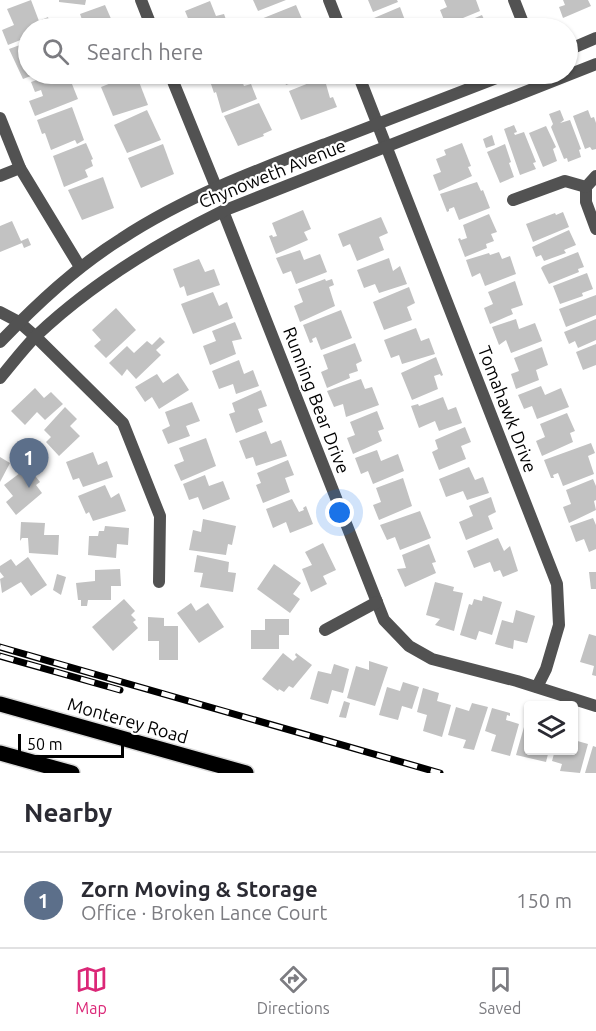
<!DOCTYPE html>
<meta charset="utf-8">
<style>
body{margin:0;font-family:Ubuntu,sans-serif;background:#f2f2f3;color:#2b2b33}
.controls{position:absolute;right:18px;bottom:18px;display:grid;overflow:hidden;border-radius:6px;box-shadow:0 2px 4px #0004}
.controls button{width:54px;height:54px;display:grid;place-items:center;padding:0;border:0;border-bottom:2px solid #e1e1e2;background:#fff;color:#2b2b33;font:30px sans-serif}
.scale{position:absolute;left:18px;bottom:15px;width:106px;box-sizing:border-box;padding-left:6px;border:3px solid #000;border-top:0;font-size:16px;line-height:21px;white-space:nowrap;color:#000;-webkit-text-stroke:4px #fff;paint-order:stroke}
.you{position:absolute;left:340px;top:513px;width:21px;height:21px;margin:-15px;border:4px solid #fff;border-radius:50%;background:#1a73e8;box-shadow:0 0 0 9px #1a73e833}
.badge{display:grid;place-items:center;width:39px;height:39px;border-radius:50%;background:#db2777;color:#fff;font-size:20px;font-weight:700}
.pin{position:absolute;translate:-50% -50px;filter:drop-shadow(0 2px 3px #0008)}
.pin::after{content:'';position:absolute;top:32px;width:21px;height:18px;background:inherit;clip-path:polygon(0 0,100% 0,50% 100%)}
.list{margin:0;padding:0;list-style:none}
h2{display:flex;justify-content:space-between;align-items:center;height:78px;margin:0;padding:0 24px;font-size:26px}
h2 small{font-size:20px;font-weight:400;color:#7c7c81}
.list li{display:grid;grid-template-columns:39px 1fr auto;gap:18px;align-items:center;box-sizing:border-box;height:96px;padding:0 24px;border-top:2px solid #e1e1e2}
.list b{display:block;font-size:22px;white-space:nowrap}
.list p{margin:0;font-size:20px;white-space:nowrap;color:#7c7c81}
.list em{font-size:20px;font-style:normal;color:#7c7c81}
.icon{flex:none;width:33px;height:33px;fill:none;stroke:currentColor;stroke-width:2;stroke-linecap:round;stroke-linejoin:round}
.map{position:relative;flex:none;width:596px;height:773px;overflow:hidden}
.search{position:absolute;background:#fff;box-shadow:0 2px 4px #0004;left:18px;right:18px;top:18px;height:66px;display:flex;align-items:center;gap:15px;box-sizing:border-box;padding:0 21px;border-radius:33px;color:#7c7c81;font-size:22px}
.sheet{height:174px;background:#fff}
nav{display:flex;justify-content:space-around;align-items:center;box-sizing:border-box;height:84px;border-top:2px solid #e1e1e2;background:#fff;font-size:16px;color:#7c7c81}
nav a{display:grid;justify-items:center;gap:3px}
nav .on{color:#db2777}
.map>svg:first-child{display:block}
</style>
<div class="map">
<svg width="596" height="773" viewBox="0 0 596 773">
<rect width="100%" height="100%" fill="#fff"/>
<!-- building -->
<g fill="#c2c2c2">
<path d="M31,0L39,21L48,17L51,27L28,28V37L8,45L2,30L14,25L7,9Z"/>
<path d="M59,0H86L85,5L59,2Z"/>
<path d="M253,0H286L258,11Z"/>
<path d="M368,0H397L398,2L373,12Z"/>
<path d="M444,0H476L480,11L446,25L440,10L447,7Z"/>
<path d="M563,0H588L591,6L563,18L559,7L565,5Z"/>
<path d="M210,1L216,16L224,14L229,28H192L185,11Z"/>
<path d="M105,5L112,21L114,20L117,28H85L80,14Z"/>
<path d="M296,5L302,19L299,20L305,28H264L261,19Z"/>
<path d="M400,7L406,23L413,20L415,27L420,26L421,28H378L374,18Z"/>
<path d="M482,15L488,28H460L458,25Z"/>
<path d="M28,42V74H36L23,79L9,49Z"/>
<path d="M54,74H59L62,82L70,79L78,99L35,116L29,101L43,96L41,90L35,92L31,82Z"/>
<path d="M134,74H136L148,105L113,116L101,87Z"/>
<path d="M231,74H239L244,86L251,84L257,99L222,113L216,92L214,93L210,81Z"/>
<path d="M282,74H315L286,85Z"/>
<path d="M395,74H430L431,78L420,82L418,76L398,83Z"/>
<path d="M324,77L330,98L333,97L337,107L301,120L289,91Z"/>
<path d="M259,103L272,130L263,134L264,136L238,146L224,116Z"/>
<path d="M72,107L84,140L77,144L75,140L51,150L45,133L42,134L37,120Z"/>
<path d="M147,110L161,140L127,153L114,125Z"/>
<path d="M560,110L564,120L560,123L570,120L581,149L579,150L581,157L568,162L567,158L564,159L551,127L553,124L549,114Z"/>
<path d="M588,110L591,118L594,117L596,123V149L592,150L590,147L585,149L573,116Z"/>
<path d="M514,125L517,132L514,133L515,135L524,132L536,162L533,163L536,169L520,175L504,129Z"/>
<path d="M546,126L556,147L553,149L557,161L543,167L529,133Z"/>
<path d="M492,135L495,145L486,148L483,139Z"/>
<path d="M86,143L93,159L91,160L93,166L85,170L88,177L64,187L53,156Z"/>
<path d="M462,143L471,166L468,167L472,176L439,191L433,175L441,172L436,159L446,155L444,150Z"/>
<path d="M163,144L174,174L141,188L128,158Z"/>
<path d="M505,144L511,162L509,163L514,177L500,183L487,152Z"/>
<path d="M103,177L114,208L82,220L68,190Z"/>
<path d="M477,182L481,191L483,190L490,208L459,220L454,207L449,209V211L447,212L440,194Z"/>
<path d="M303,210L311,229L304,232L308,240L276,254L269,236L272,235L273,237L277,236L272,223Z"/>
<path d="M563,212L569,227L533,242L526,224L555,213L556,215Z"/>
<path d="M489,214L497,232L491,234L494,241L486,244L487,248L465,257L458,239L460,238L461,240L467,238L463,225Z"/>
<path d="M381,217L388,233L379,237L384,250L357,261L350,244L343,247L338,234Z"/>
<path d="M12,221L21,241L28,238L31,245L24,248L22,243L0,252V226Z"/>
<path d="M569,230L576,245L564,250L566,253L544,261L541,255L536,257L532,247Z"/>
<path d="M300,250L304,260L320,254L327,272L296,284L291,271L283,274L276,258Z"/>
<path d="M499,252L502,259L510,256L516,274L485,286L480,273L472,277L466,260L489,253L490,255Z"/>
<path d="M578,252L584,267L578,269L579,272L549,284L541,268L543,266Z"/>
<path d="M389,258L393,271L400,266L407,284L379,293L375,284L364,288L357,270Z"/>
<path d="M199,259L205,272L214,269L220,285L187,296L184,286L180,288L173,269Z"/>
<path d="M587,273L593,289L582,293L583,296L560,304L553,286Z"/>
<path d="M325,279L326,281L332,279L334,285L329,287L335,306L300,322L294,306L303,302L298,289Z"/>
<path d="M515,281L523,305L511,309L513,314L490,324L484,308L493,304L488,292Z"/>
<path d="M409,287L415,303L407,307L412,320L384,330L373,302Z"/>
<path d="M213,292L219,306L227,302L233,318L193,334L181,304Z"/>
<path d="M596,295V315L566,327L559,309Z"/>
<path d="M116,308L136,330L106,358L94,346L101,340L92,330Z"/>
<path d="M341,310L352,338L321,350L316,337L312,339L313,342L310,343L303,325Z"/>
<path d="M516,319L519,329L535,323L542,341L511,353L506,340L499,345L492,327Z"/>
<path d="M596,319V340L578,348L575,341L569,344L564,332Z"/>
<path d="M235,322L242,339L232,341L236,354L210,365L203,346L216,341L212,331Z"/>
<path d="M416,328L421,341L429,338L435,354L402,364L399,355L391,358L384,340Z"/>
<path d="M160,337L165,342L156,350L161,355L136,379L127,369L122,376L109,363L127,346L134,353L147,341L152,345Z"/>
<path d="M355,343L362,361L356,364L358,371L349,374L350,378L327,388L321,372L328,369L323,355Z"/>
<path d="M596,344V365L583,370L576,352Z"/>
<path d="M542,347L548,365L536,370L539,380L516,389L511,374L519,371L514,358Z"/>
<path d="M436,357L443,375L441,376L440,374L434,376L438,389L412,400L401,373Z"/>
<path d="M239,360L244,374L253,370L259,386L236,394L233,384L219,389L212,371Z"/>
<path d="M178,373L189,390L159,409L152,397L145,402L135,387L157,374L163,383Z"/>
<path d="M361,379L365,389L372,387L379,405L346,417L343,404L334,407L327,391Z"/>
<path d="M541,386L545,395L561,388L569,407L537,419L532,406L524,409L518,395Z"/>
<path d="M35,388L44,398L51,392L63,404L45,420L37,412L25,425L11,411Z"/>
<path d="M261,390L267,406L258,409L263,422L236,433L229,414L235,412L232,403Z"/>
<path d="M443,397L448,410L456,407L462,423L439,431L435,421L419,428L411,406L418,404L419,406Z"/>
<path d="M192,402L200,421L186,426L190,436L168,444L162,430L170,426L165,412Z"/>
<path d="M65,407L77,419L70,426L80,436L59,456L46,442L51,437L44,430Z"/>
<path d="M377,411L384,429L378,431L382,441L353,454L347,438L355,435L350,422Z"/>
<path d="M567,413L575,431L570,433L573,442L542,456L536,441L545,437L540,424Z"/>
<path d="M465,427L471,442L461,446L466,459L439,470L432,452L438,449L435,440Z"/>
<path d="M266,431L271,444L281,440L287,456L256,466L253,457L246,459L239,441Z"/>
<path d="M206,438L216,466L181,481L174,465L184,461L179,448Z"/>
<path d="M591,443L595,453L588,456L594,474L563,486L558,473L553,475L554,478H551L544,460Z"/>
<path d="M377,450L381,461L398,454L404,471L373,484L368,471L361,474L355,458Z"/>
<path d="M93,452L98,465L107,461L113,477L83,487L79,478L73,480L66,462Z"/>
<path d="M0,457L10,463L0,482Z"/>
<path d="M288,460L294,475L285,478L290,492L263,503L256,485L261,483L257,473Z"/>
<path d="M28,467L40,482L36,485L42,493L16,515L6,502L13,496L4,485Z"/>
<path d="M469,467L475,480L483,477L489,493L467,500L463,491L446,497L439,479Z"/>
<path d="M205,475L209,486L223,481L230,499L203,510L198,497L189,500L183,484Z"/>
<path d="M403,478L412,506L379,520L373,505L381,502L376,488Z"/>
<path d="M593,479L596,486V500L594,501L596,510L569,523L563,507L571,504L566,490Z"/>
<path d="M105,485L111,498L119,493L126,511L93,521L89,512L86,514L78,496Z"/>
<path d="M491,497L496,512L488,516L493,529L466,540L459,522L473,516L469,506Z"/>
<path d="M292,499L299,512L304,510L303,508L306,506L313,524L290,533L286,522L273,528L266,509Z"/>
<path d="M420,511L431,538L400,550L395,537L387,540L380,525Z"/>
<path d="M593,518L596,525V549L589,552L584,539L576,542L570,526Z"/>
<path d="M203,519L236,526L232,545L228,544L226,555L189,550L193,530L201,532Z"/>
<path d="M21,522L45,523L44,535H59L58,555L29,553L28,538H22L20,541Z"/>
<path d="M105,526L129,528L128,545L117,544L116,558L88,555L89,536H98L99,531H104Z"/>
<path d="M498,538L504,551L510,546L518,571L503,577L500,570L494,572L490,562L474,568L467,551Z"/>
<path d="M323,543L336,570L323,576L327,584L311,592L302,569L312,565L305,552Z"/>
<path d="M429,544L436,562L432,563L436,573L405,587L397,569L406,568L402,555Z"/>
<path d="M197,555L229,562L228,572L236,573L233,592L200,587L203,573L194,572Z"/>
<path d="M28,557L47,585L31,596L21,582L2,593L0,579L4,577L0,572V566L11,559L16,566Z"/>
<path d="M274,564L301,583L293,594L300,599L290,613L257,589Z"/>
<path d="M120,569L121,586H111V600H88L87,606H81V600H78L76,583L95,581V570Z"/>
<path d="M589,572H596V589H591Z"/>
<path d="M57,574L66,577L61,595L53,590Z"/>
<path d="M435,582L454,587L453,591L463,593L454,631L435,625L440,619L426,615Z"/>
<path d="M483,596L502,602L492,635L479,631L476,640L460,635L469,604L472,605L474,599L482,601Z"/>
<path d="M124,599L135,611L131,615L136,620L133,622L138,628L113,651L92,627Z"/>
<path d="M191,603L196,611L208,603L224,627L199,643L177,613Z"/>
<path d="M516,610L535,616L527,643L514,640L513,649L495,644L502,620L513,623Z"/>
<path d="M148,617L164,618V626H178V660H159V641H148Z"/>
<path d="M265,619H289V635H279V649H251V630H265Z"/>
<path d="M589,634L596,636V676L592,675L594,666L580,662Z"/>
<path d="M283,653L293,661L297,657L295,655L296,653L312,665L293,688L289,686L284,692L279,689L278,691L262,679Z"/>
<path d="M369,661L388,667L375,706L347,698L356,666L369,670Z"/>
<path d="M334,664L349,669L343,693L332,690L328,704L310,699L318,671L331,674Z"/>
<path d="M403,682L419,687L412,709L402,706L398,720L379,715L387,687L400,691Z"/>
<path d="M423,688L439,693L437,701L451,705L442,737L423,731L427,715L417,712Z"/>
<path d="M344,701L350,703L346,718L339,717Z"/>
<path d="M472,703L488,707L474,750L463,748L466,740L448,735L456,707L469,711Z"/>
<path d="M492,708L510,713V716L507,715L506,720L519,724L510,756L491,751L496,735L485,731Z"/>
<path d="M524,727L528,728V750H549L546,762L516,755Z"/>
<path d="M574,730L577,731L574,740L588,744L580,773L560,771L562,764L552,761L555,750H574Z"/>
<path d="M593,746L596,747V773H585Z"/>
</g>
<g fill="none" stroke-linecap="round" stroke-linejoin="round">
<defs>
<g id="primary">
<path d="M0,704L246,773"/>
<path d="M0,753L72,773"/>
</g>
</defs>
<!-- primary casing -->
<use href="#primary" stroke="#dbdbdb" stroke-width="18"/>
<!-- minor -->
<g stroke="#525252" stroke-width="12">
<path d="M141,0L152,28"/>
<path d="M329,0L340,28"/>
<path d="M514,0L525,28"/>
<path d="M170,74L216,187"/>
<path d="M358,74L557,584L559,625L546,669L537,687"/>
<path d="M543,74L546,83"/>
<path d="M0,118L20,168L80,267"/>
<path d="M0,176L20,168"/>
<path d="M586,187V202L596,229"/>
<path d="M513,200L565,181L586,187L596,176"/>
<path d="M223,211L384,620L409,646L432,659L517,681L596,706"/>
<path d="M0,312L19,322L36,337L123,423L160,516L159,582"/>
<path d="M325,630L377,602"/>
</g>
<!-- tertiary -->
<g stroke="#525252" stroke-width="12">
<path d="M568,50L596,38"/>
<path d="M0,342C37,304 76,267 121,239C185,197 257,170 328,143C388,120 447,97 507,74"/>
<path d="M0,378C12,364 23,349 36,336C91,284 156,244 223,211L596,64"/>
</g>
<!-- primary -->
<use href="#primary" stroke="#000" stroke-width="15"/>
<defs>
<g id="rail">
<path d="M0,647L440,773"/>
<path d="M0,656L120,690"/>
</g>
</defs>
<!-- rail casing -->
<use href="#rail" stroke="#000" stroke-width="7"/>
<!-- rail -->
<use href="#rail" stroke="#fff" stroke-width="4.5" stroke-dasharray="14" stroke-linecap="butt"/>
</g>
<g text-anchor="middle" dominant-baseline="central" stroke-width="4.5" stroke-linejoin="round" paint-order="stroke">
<!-- street labels -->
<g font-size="18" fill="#000" stroke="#fff">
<text transform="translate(272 173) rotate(-22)">Chynoweth Avenue</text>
<text transform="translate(317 400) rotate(69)">Running Bear Drive</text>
<text transform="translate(508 409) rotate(69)">Tomahawk Drive</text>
<text transform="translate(128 720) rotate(16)">Monterey Road</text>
</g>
</g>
</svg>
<div class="controls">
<button><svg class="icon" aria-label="layers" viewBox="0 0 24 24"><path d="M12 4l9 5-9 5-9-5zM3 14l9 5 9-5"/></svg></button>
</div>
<div class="scale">50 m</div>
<div class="you"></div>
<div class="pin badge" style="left:29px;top:488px;background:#5c6f8a">1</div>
<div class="search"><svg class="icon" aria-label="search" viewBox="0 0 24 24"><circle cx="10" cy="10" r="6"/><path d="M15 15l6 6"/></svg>Search here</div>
</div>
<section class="sheet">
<h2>Nearby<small></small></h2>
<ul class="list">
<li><span class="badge" style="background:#5c6f8a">1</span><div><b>Zorn Moving &amp; Storage</b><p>Office · Broken Lance Court</p></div><em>150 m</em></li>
</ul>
</section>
<nav>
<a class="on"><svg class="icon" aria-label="map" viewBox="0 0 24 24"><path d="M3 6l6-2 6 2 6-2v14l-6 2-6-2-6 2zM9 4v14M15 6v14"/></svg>Map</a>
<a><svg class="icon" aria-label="directions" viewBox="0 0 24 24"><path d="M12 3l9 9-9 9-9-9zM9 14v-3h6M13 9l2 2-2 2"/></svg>Directions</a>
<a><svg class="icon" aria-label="saved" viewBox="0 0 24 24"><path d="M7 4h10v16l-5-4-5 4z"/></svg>Saved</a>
</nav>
